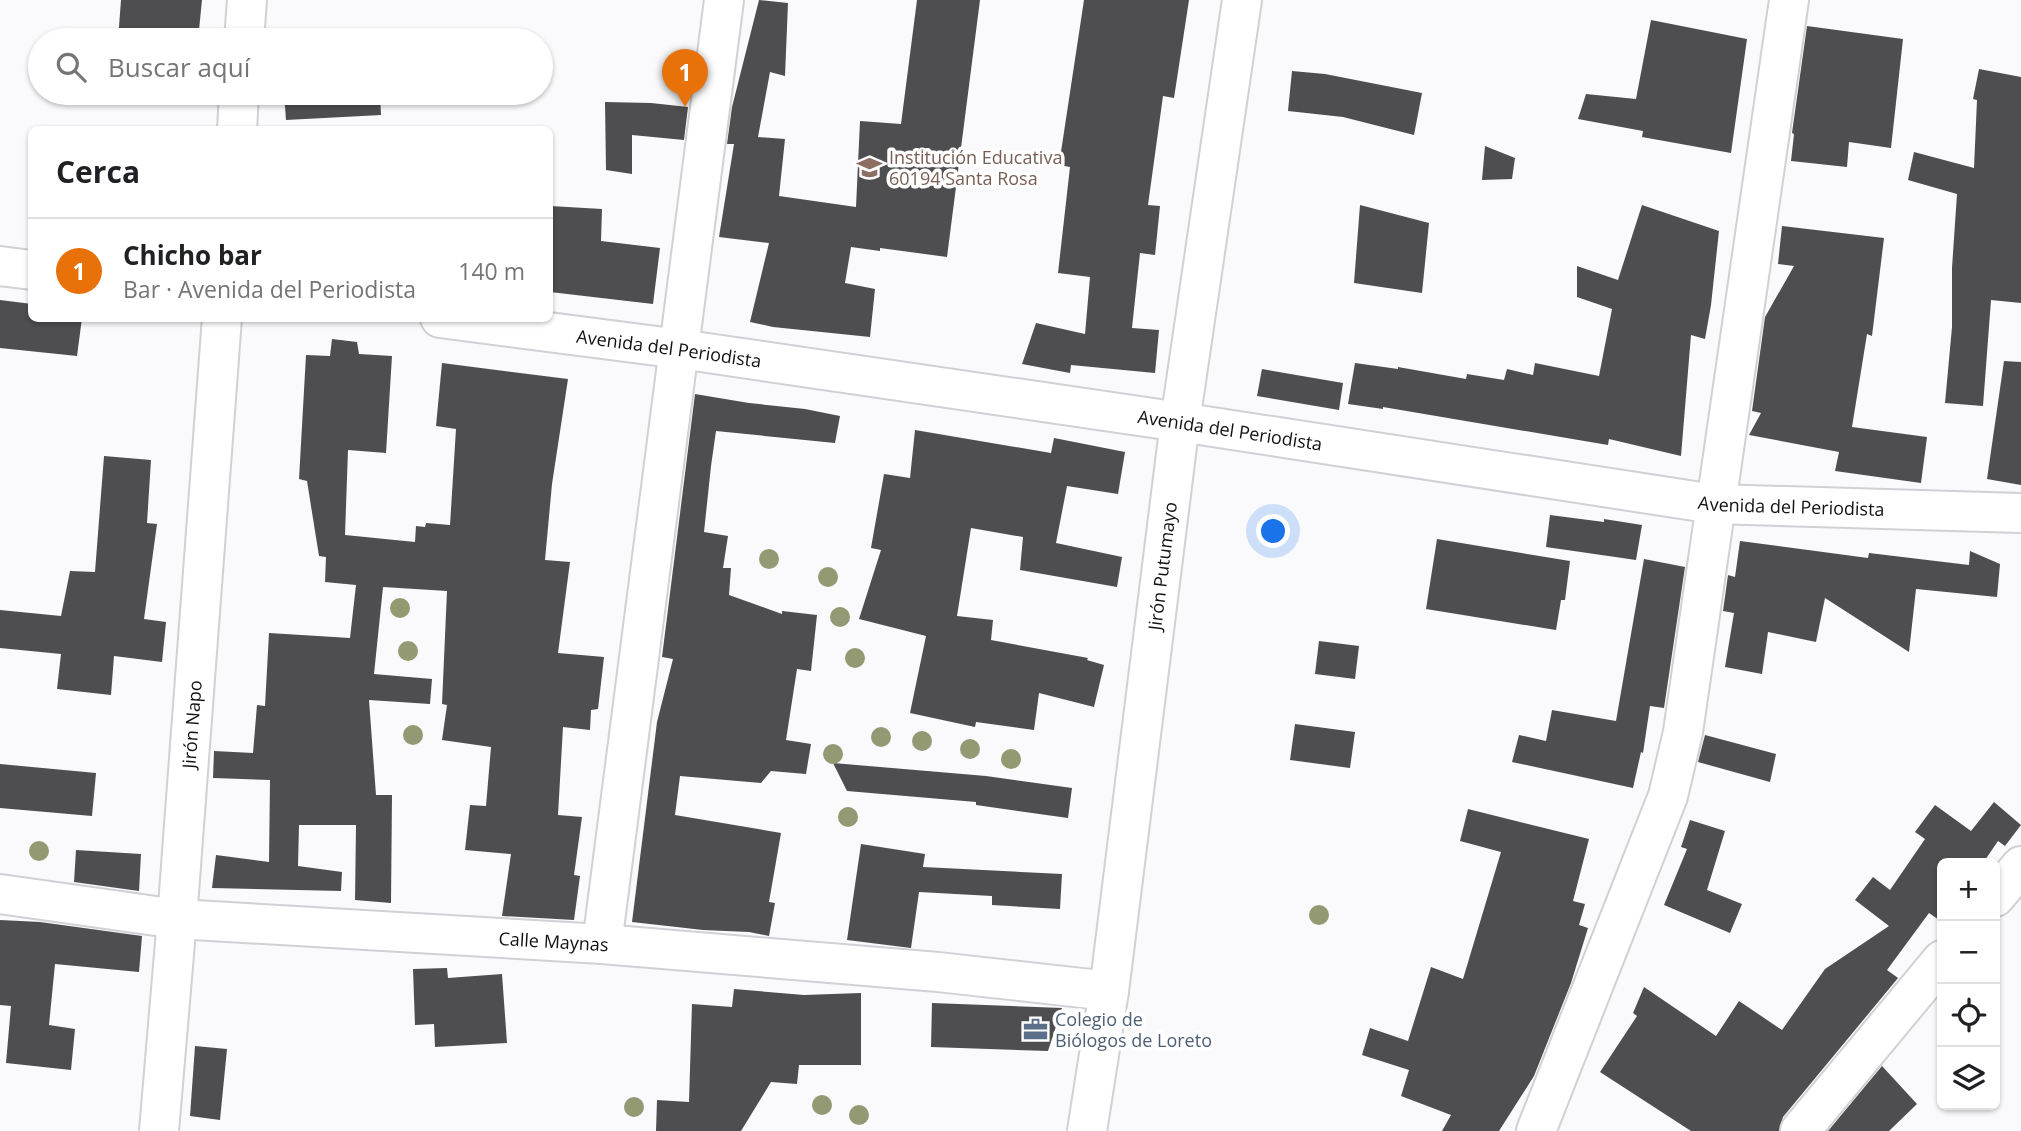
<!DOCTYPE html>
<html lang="es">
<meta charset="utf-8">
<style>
body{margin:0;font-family:"Open Sans",sans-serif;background:#f6f6f6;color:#202124}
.controls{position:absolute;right:21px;bottom:21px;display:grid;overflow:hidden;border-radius:10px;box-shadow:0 2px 5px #0004}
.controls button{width:63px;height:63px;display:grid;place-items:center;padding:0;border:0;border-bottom:2px solid #e0e0e0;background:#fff;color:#202124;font:35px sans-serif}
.you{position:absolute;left:1274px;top:532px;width:24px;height:24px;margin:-18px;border:5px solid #fff;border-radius:50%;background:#1a73e8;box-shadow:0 0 0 10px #1a73e833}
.badge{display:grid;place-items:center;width:46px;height:46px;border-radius:50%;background:#3e8684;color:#fff;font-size:23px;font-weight:700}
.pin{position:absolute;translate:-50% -58px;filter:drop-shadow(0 2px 4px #0008)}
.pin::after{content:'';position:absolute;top:37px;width:24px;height:21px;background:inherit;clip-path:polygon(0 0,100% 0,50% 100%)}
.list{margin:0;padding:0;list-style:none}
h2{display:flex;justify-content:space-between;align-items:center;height:91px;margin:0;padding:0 28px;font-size:30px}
h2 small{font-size:23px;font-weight:400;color:#757577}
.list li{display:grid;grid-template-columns:46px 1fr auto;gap:21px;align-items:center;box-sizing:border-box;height:105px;padding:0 28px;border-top:2px solid #e0e0e0}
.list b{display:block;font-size:26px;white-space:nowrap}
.list p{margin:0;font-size:23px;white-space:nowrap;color:#757577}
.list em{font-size:23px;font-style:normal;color:#757577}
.icon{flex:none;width:38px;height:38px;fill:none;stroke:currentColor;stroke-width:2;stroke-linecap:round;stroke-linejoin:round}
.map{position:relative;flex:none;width:2021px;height:1131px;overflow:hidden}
.search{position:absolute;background:#fff;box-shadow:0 2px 5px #0004;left:28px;top:28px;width:525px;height:77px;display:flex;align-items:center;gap:18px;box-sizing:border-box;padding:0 24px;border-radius:38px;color:#757577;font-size:26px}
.panel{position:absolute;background:#fff;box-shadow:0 2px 5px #0004;left:28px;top:126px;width:525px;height:196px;border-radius:10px}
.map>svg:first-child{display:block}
</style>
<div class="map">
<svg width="2021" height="1131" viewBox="0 0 2021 1131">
<rect width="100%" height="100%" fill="#fafafd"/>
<!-- building -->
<g fill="#4e4e50">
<path d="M121,0H202L198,40H118Z"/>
<path d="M759,0L788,3L785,76L770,72L758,137L785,139L779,196L856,207L860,121L901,124L917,0H980L947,257L880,248V251L851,247L845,283L875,289L870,337L773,327L750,322L769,243L719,237L734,144H727L732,107Z"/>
<path d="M1084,0H1189L1174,98L1163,96L1148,205L1160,206L1155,255L1140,253L1132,328L1159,330L1155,373L1071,365L1070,373L1022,364L1036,323L1085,334L1090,277L1058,273L1070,167L1059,165Z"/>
<path d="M1651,20L1747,39L1731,153L1642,137L1643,131L1578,119L1586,94L1636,99Z"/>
<path d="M1807,26L1903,39L1891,148L1849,142L1847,167L1791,161L1794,134L1792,133Z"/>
<path d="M1979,69L2021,77V303L1991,300L1983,406L1945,403L1952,327V268L1957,194L1908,180L1914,152L1974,168L1977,100L1973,99Z"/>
<path d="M1292,71L1325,74L1422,93L1414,135L1343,117L1288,111Z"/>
<path d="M284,93H380L381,115L286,120Z"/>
<path d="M605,102L651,103L688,107L684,140L632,135V174L606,170Z"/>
<path d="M1485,146L1515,158L1512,179L1482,180Z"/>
<path d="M1360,205L1429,223L1422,293L1354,283Z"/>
<path d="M1642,205L1719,231L1711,305L1705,339L1691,335L1681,456L1609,439L1608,445L1383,407V409L1348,404L1355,363L1398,369V367L1466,379L1467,374L1504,380L1507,369L1533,375L1535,363L1599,376L1612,309L1577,297V266L1618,280Z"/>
<path d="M550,206L602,209L601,241L660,248L653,304L550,292Z"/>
<path d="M1782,226L1884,238L1872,336L1867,334L1852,427L1927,437L1921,483L1835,471L1839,452L1749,435L1761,413L1752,411L1765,317L1794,266L1778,264Z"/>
<path d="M0,300L32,304V318H82L77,356L0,348Z"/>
<path d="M332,339L357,342L359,354L392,356L386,453L348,450L345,535L415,542L416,526L425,527L426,523L450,525L456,429L436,426L442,363L568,379L552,484L545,560L570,562L558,653L604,657L598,709L591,710L590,730L563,727L558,815L582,817L574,875L580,876L574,920L502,916L511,854L465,850L470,805L486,806L491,747L442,740L447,705L442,704L447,591L383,587L374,674L432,679L430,704L369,700L376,795H392L391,903L355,900L356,825H299L298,866L342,872L341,891L212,888L216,855L269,862L270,780L213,778L214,751L253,753L257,705L265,706L269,633L350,638L356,585L325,582L326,557L319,556L307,481L299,479L306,355L330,356Z"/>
<path d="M2004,361L2021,362V485L1987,479Z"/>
<path d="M1262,369L1343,383L1339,410L1257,396Z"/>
<path d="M695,394L749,403L805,409L840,416L835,443L716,431L711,466L704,532L728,536L723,568H731L729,595L782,614V611L817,615L811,671L797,669L786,740L811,744L806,774L771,771L761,783L680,776L675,815L781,833L769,902L775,903L769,936L749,932L703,930L632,922L657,722L673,659L662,657Z"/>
<path d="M915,430L1051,453L1054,438L1125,452L1118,494L1067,486L1056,543L1122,557L1117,587L1020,570L1023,537L971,528L957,616L993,620L991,640L1088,658L1087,660L1104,665L1094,707L1039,693L1034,730L976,722L975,727L910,713L926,636L859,619L881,550L871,548L884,474L910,478Z"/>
<path d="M104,456L151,460L147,523L157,524L144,619L166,622L162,662L114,656L111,695L57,689L61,654L0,648V610L61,616L70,571L95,572Z"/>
<path d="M1550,515L1604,522V519L1642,525L1636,560L1546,547Z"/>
<path d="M1437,539L1570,561L1565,600H1561L1556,630L1426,609Z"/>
<path d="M1740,541L1868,558L1869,553L1969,565L1970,551L2000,564L1997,597L1916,589L1909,652L1825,598L1816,642L1768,632L1762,674L1725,667L1734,613L1723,611L1728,575L1735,577Z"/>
<path d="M1644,559L1685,567L1664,708L1650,706L1643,753L1641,752L1633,788L1512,762L1519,735L1546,741L1552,710L1616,721Z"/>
<path d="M1319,641L1359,646L1355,679L1315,674Z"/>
<path d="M1295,724L1355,732L1350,768L1290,760Z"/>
<path d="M1705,735L1776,754L1770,782L1698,762Z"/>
<path d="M833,763L986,776L1072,788L1068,818L976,805V802L847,791Z"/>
<path d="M0,764L96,773L92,816L0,808Z"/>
<path d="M1994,802L2021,825L2005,846L1998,841L1983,863H1942V922L1929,913L1887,970L1898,978L1783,1117L1779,1131H1691L1600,1072L1637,1016L1633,1013L1644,987L1716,1036L1739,1001L1782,1030L1825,969L1889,926L1855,900L1873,877L1890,890L1925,839L1915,832L1935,805L1971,831Z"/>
<path d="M1468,809L1589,839L1573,901L1585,904L1579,925L1588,928L1571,983L1534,1076L1499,1131H1442L1451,1115L1401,1096L1409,1070L1362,1055L1370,1028L1408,1041L1431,967L1463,979L1501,852L1460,841Z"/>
<path d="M1690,820L1725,831L1707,890L1742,904L1730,933L1664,905L1687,849L1681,847Z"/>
<path d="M861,844L925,854L923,867L1062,874L1060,909L992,905V896L919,892L911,948L847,940Z"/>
<path d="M76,850L141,854L139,891L74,882Z"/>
<path d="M0,920L40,922L142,936L139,972L55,964L49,1025L75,1029L71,1070L6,1063L11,1006L0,1005Z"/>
<path d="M447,968L448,978L502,974L507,1043L435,1047L434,1024L415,1025L413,969Z"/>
<path d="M734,989L804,995L861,993V1065H799L797,1084L771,1082L741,1131H656L657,1100L689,1102L692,1004L732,1007Z"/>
<path d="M932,1003L1062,1008L1048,1051L931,1047Z"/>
<path d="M195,1046L227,1049L220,1120L190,1116Z"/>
<path d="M1882,1066L1917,1104L1889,1131H1828Z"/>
</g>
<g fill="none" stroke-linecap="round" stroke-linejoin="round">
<defs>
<g id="minor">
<path d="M244,40L247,0"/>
<path d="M237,130L239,93"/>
<path d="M0,266L32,270"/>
<path id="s1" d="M440,318L680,349L1180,422L1714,504L2021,513"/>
<path id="s2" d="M0,894L177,919L602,944L938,972L1109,991"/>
<path d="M1995,897L2021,866"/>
<path d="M602,944L724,0"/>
<path id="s3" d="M159,1131L177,919L222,318"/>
<path id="s4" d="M1087,1131L1109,991L1180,422L1242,0"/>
<path d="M1536,1131L1668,796L1683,732L1789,0"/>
<path d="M1800,1131L1942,960"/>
</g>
</defs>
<!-- minor casing -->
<use href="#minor" stroke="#d0d1d4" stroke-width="42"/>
<!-- minor -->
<use href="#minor" stroke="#fff" stroke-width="38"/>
</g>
<!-- trees -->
<g fill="#939973">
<circle cx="769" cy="559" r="10"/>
<circle cx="828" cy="577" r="10"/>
<circle cx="400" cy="608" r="10"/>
<circle cx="840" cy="617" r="10"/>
<circle cx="408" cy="651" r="10"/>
<circle cx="855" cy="658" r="10"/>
<circle cx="413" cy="735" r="10"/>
<circle cx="881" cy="737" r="10"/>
<circle cx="922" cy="741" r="10"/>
<circle cx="970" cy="749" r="10"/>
<circle cx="833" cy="754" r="10"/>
<circle cx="1011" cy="759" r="10"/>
<circle cx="848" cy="817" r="10"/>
<circle cx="39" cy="851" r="10"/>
<circle cx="1319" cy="915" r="10"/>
<circle cx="822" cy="1105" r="10"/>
<circle cx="634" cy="1107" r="10"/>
<circle cx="859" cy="1115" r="10"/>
</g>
<!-- icons -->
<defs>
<symbol id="school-bare" viewBox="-9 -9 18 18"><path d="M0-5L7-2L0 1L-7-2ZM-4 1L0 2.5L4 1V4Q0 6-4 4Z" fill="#8d6e63" stroke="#fff" stroke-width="2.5" paint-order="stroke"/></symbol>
<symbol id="office-bare" viewBox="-9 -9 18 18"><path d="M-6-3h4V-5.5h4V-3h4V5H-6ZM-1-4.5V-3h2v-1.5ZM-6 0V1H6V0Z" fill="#5c6f8a" stroke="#fff" stroke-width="2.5" paint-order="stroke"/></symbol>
</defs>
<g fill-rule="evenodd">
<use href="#school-bare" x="852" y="150" width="35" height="35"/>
<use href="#office-bare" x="1018" y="1012" width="35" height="35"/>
</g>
<g text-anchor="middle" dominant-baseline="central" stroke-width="7" stroke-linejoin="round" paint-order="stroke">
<!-- education labels -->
<g font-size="18" fill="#785e54" stroke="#fff" text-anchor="start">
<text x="889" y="157">Institución Educativa<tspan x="889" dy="21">60194 Santa Rosa</tspan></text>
</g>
<!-- street labels -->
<g font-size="18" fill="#111112" stroke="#fff">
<text stroke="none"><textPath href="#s1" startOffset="231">Avenida del Periodista</textPath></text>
<text stroke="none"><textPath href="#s1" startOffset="798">Avenida del Periodista</textPath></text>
<text stroke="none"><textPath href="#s1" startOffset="1365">Avenida del Periodista</textPath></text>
<text stroke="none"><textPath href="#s4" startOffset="570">Jirón Putumayo</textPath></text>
<text stroke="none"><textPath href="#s3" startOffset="408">Jirón Napo</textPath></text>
<text stroke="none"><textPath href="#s2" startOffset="556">Calle Maynas</textPath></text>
</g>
<!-- service labels -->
<g font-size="18" fill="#4e5e75" stroke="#fff" text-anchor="start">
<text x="1055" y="1019">Colegio de<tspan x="1055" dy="21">Biólogos de Loreto</tspan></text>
</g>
</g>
</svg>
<div class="controls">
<button>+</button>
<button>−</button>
<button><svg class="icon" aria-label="locate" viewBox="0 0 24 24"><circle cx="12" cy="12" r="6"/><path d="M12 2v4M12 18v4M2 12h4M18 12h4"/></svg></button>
<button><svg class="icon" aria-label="layers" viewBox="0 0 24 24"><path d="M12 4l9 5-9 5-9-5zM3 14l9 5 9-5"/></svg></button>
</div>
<div class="you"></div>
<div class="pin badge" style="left:685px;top:107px;background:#e8710a">1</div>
<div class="search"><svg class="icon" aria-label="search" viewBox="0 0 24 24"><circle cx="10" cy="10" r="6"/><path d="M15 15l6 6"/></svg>Buscar aquí</div>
<section class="panel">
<h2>Cerca<small></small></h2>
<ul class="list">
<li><span class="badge" style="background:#e8710a">1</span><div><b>Chicho bar</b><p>Bar · Avenida del Periodista</p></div><em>140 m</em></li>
</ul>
</section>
</div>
